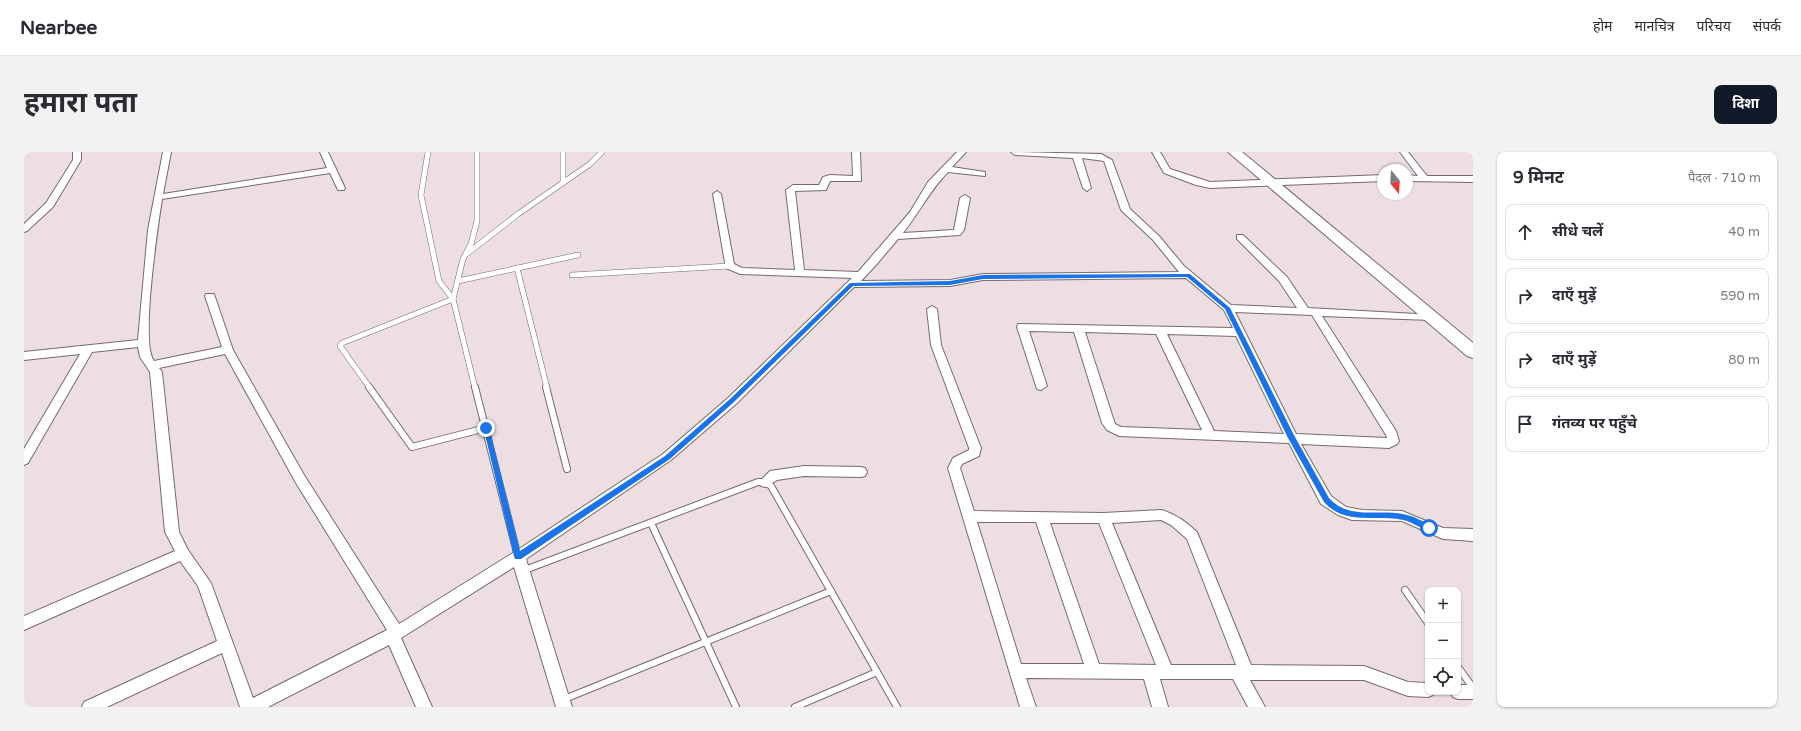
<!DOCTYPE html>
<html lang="hi">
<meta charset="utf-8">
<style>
body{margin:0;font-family:"Varela Round","Noto Sans Devanagari",sans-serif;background:#f2f2f3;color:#2b2b33}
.controls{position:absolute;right:12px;bottom:12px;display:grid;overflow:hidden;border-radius:8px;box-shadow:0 1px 3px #0004}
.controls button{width:36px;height:36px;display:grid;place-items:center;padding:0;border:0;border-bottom:1px solid #e1e1e2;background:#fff;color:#2b2b33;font:20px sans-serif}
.compass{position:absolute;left:1353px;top:12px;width:36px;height:36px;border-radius:50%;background:#fff;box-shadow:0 1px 3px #0004;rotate:162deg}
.stop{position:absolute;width:12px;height:12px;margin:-9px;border:3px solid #1a73e8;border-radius:50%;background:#fff}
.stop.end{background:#1a73e8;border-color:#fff;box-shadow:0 1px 4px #0008}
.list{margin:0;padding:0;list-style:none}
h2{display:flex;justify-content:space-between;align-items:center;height:52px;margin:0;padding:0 16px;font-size:17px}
h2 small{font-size:13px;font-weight:400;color:#7c7c81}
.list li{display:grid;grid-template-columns:26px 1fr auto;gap:12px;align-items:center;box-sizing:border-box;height:56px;margin:0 8px 8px;padding:0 8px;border:1px solid #e1e1e2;border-radius:8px}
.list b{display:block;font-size:15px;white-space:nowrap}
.list em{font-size:13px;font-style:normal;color:#7c7c81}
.icon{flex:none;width:22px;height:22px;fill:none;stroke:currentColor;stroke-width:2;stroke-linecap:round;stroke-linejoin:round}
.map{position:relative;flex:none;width:1449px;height:555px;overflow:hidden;border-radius:8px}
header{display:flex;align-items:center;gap:24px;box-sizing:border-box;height:56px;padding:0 20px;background:#fff;border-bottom:1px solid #e1e1e2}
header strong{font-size:19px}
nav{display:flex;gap:22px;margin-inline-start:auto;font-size:14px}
.intro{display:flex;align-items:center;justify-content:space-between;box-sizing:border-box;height:96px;padding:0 24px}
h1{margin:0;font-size:28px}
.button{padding:10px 18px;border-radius:8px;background:#111827;color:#fff;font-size:14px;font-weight:700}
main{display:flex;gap:24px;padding:0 24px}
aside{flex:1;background:#fff;border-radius:8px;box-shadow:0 1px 3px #0004}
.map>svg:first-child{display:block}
</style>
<header>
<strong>Nearbee</strong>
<nav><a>होम</a><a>मानचित्र</a><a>परिचय</a><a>संपर्क</a></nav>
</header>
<div class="intro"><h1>हमारा पता</h1><a class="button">दिशा</a></div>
<main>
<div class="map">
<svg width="1449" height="555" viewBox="0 0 1449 555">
<rect width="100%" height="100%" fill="#eddee2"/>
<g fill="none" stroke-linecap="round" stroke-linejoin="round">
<defs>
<g id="lane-far1">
<path d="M404,0L397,43L415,129L429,147L451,236"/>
<path d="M539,0V31"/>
<path d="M444,101L494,62L566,12L578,0"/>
<path d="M493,116L523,236"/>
<path d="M548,123L705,114"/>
<path d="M434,129L554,103"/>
<path d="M346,236L316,194L318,191L429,147L439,107L447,92L453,69V0"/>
</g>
<g id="lane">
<path d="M345,235L388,295L462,276"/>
<path d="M451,235L494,405"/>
<path d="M522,235L543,317"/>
<path d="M627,371L712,555"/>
<path d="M498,419L734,330H741L747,334L873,555"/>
<path d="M1381,438L1404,471"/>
<path d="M1434,515L1449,536"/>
<path d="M538,548L807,439"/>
<path d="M771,555L853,520"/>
</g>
<g id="street">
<path d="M49,0H57V8L29,55L3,79L0,80V72L22,51L49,8Z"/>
<path d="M139,0H147L139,42L303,16L296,0H304L321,36L320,38H314L306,21L138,47C134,74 116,191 130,209L198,195L181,144L182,142H190L209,198L280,323L375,472L489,401L639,302L704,246L828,126L716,122L702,116L689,42L693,39L697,42L710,112L718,116L771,118L762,38L769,33H795L799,25L806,23L829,24L828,0H836L837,29H806L802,38L771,39L780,118L834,120L886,60L904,30L933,0H942L928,15L961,20V24L924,20C906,38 895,61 879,81L930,78L936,46L941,43L946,46L940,78L936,83L874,87L852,113L837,129L926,128L959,122L1155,120L1129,88L1097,58L1080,9L1058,6L1067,36L1063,39L1059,36L1049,6L991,3L987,0L1077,2L1088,8L1106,57L1135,84L1160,114L1207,153L1273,156L1255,129L1213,87V83H1219L1263,125L1284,156L1411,163L1412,165L1407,168L1298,164L1372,279L1375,289L1373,292L1365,296L1277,292L1307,344L1322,355L1338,358L1378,359L1419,376L1449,377V389L1419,387L1378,369L1328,368L1314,363L1297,352L1265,291L1095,284L1083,278L1078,271L1050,180L1005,179L1023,234L1017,238L1013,237L993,175L994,172L1209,176L1200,158L1162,126L959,128L926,134L830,135L712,252L647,308L502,407L548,555H532L490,415L377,486L408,555H392L365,493L244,555H216L198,501L83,555H58L60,550L193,489L174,434L156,409L0,478V464L151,399L141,380L126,220L116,205L114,195L68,200L4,311L0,313V297L56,202L0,208V200L114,188L124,78ZM1211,160L1288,163L1362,283L1363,286L1272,282ZM1061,180L1132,182L1178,278L1097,275L1091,272ZM1143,182L1212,184L1260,282L1190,279ZM201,202L272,331L363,478L229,546L187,431L164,398L155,380L138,220L135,216Z"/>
<path d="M1128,0H1136L1146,17L1186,30L1359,23V29L1186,36L1172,33L1140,21Z"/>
<path d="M1376,0H1384L1403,24H1449V30L1383,29V23L1394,24Z"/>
<path d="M908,154L913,157L917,193L957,296L955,304L938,312L936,316L950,359L1079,361L1138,358C1153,363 1162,370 1173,380L1227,513L1340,514L1384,530L1404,531V540H1411L1409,543L1404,545L1384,544L1340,528H1226L1241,555H1224L1209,527H1136L1144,555H1128L1120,527L1002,526L1012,555H996L924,316L929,306L945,298V296L907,193L903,157ZM1137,368L1147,373L1163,387L1212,513H1147L1088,371ZM953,370H1012L1060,512H997ZM1026,371H1075L1132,513L1075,512Z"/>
<path d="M780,314L837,315L841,316L843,320L841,324L837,325L780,324L753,328L741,335L737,334L735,330L746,319Z"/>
<path d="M1434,533H1449V547H1434L1429,545L1426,540H1434Z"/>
</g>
<path id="secondary" d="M1204,0H1218L1449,191V206L1443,204Z"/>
</defs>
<!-- lane-far1 casing -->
<use href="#lane-far1" stroke="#766a6d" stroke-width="6"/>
<!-- lane casing -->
<use href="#lane" stroke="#766a6d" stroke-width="8"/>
<!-- street casing -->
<use href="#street" stroke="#766a6d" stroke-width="2"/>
<!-- secondary casing -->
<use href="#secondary" stroke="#766a6d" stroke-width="2"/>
<!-- lane-far1 -->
<use href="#lane-far1" stroke="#fff" stroke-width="5"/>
<!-- lane -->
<use href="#lane" stroke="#fff" stroke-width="6"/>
<!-- street -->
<use href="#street" fill="#fff" fill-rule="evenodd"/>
<!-- secondary -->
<use href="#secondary" fill="#fff" fill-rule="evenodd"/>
</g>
<!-- route -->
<path fill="#1a73e8" d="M1166,122L1206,156L1271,285L1305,346C1325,368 1353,357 1379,362C1390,364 1398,369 1408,374V378C1400,380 1388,369 1379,368C1351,362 1321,374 1300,350L1264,286L1201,157L1163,125L959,127L926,133L829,134L710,250L646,307L497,407H491L490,404L459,274L465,276L496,399L641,304L706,247L826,131L926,129L959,123Z"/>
</svg>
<div class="controls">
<button>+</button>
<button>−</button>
<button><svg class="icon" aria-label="locate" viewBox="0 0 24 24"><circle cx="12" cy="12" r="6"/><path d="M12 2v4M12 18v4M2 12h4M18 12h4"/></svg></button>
</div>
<svg class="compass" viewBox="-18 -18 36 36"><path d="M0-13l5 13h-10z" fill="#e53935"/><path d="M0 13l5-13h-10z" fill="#7c7c81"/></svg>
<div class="stop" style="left:1405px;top:376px"></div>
<div class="stop end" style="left:462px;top:276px"></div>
</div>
<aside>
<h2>9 मिनट<small>पैदल · 710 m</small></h2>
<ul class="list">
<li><svg class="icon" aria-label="ahead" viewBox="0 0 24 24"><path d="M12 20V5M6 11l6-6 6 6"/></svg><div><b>सीधे चलें</b></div><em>40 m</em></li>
<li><svg class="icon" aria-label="right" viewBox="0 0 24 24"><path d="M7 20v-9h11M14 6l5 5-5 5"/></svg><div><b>दाएँ मुड़ें</b></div><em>590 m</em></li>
<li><svg class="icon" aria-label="right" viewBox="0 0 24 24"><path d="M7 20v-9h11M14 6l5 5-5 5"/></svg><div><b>दाएँ मुड़ें</b></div><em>80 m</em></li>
<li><svg class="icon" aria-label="arrive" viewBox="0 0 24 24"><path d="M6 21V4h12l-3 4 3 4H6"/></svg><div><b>गंतव्य पर पहुँचे</b></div></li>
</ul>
</aside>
</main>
